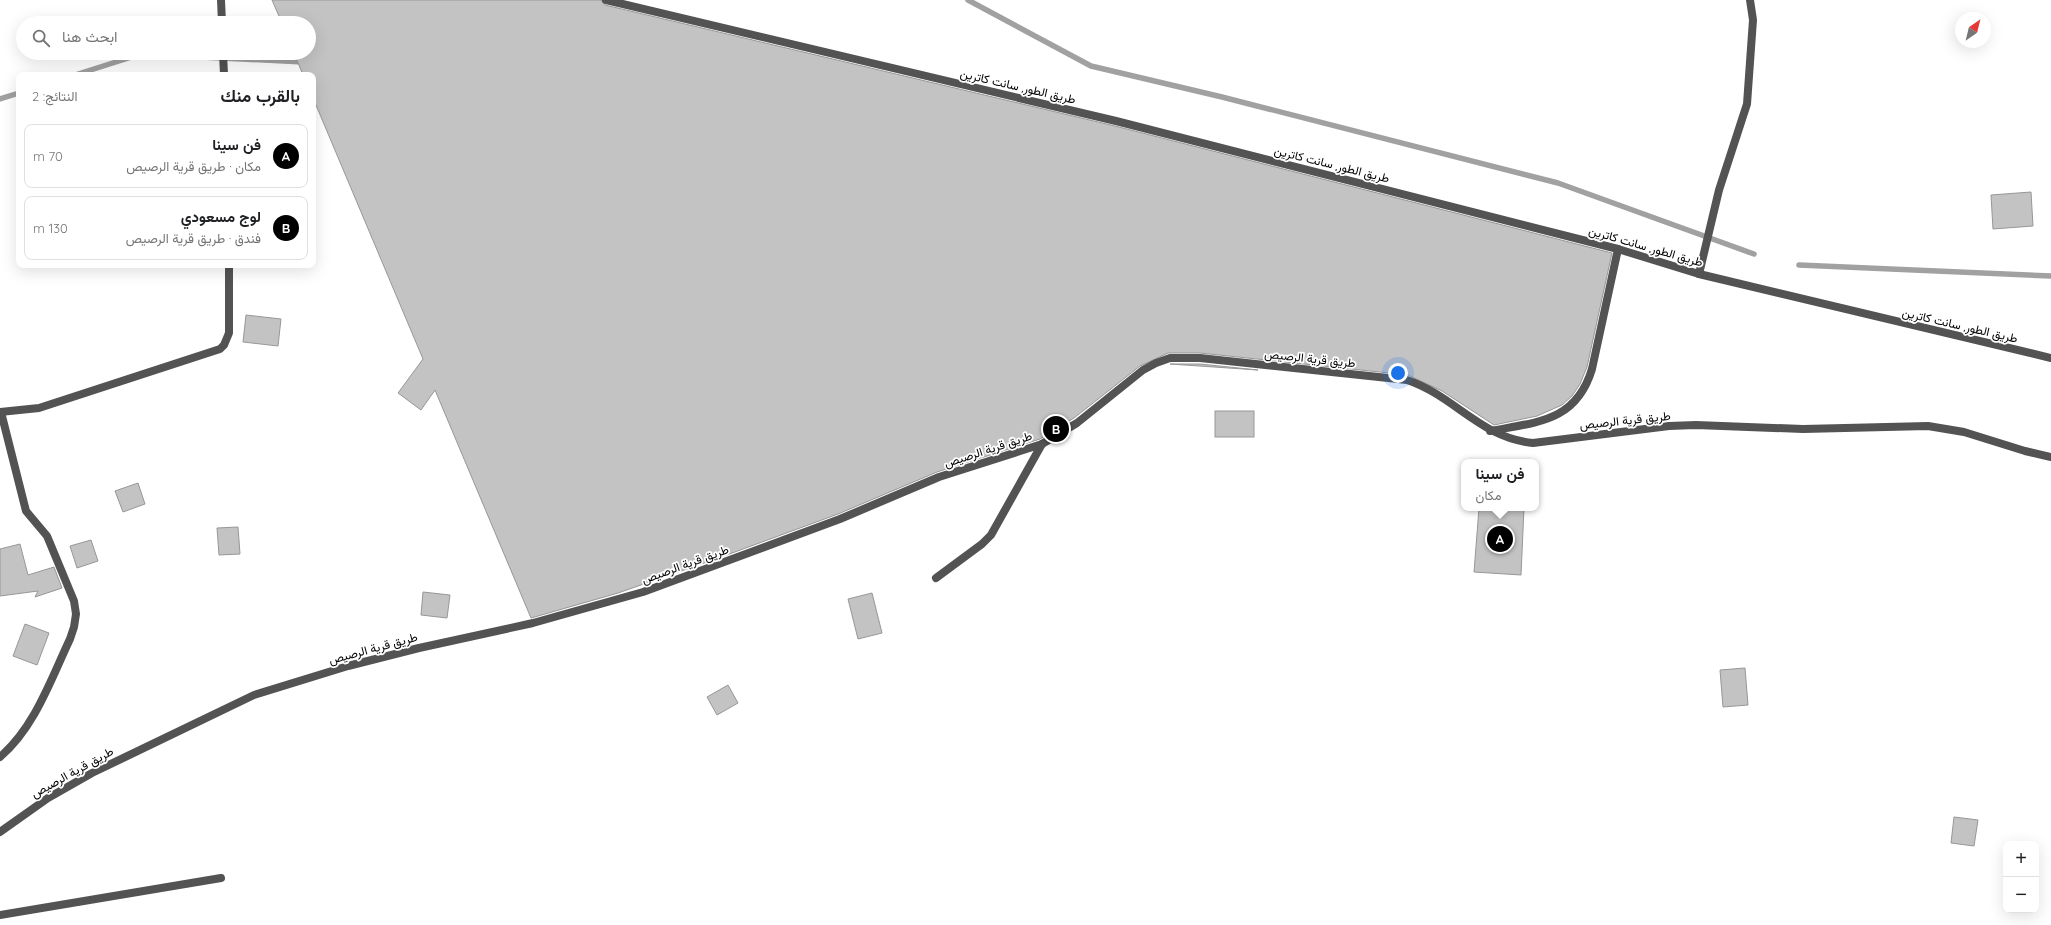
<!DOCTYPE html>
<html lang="ar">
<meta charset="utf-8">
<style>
body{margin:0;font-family:Quicksand,Vazirmatn,sans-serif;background:#f6f6f6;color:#202124;direction:rtl}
.controls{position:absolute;right:12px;bottom:12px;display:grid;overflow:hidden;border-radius:8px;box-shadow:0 4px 16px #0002}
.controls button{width:36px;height:36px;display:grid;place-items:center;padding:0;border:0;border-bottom:1px solid #e0e0e0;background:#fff;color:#202124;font:20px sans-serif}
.compass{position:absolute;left:1955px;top:12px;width:36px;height:36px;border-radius:50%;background:#fff;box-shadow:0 4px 16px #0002;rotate:35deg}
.you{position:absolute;left:1398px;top:373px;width:14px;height:14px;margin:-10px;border:3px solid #fff;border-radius:50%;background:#1a73e8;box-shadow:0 0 0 6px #1a73e833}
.badge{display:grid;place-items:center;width:26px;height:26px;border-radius:50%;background:#000;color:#fff;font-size:13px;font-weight:700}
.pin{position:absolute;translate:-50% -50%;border:2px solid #fff;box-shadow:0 1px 4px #0006}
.popup{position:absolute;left:1461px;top:459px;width:78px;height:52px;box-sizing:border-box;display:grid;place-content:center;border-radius:8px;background:#fff;filter:drop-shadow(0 1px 3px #0005);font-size:13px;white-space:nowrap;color:#757577}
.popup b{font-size:15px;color:#202124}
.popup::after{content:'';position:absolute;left:50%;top:100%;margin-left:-8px;border:8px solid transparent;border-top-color:#fff}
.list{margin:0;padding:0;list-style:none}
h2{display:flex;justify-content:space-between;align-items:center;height:52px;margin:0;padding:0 16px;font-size:17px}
h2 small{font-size:13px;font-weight:400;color:#757577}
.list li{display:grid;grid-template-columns:26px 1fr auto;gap:12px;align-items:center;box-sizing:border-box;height:64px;margin:0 8px 8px;padding:0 8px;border:1px solid #e0e0e0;border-radius:8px}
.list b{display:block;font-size:15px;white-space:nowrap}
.list p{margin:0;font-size:13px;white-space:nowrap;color:#757577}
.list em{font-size:13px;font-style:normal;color:#757577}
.icon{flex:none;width:22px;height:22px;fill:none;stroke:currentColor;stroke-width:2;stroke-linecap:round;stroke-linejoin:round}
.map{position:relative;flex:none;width:2051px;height:925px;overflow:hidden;direction:ltr}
.search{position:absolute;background:#fff;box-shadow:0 4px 16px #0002;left:16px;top:16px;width:300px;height:44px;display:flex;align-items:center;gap:10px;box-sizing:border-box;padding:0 14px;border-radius:22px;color:#757577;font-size:15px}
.panel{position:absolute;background:#fff;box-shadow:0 4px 16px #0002;left:16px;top:72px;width:300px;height:196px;border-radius:8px;direction:rtl}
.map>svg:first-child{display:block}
</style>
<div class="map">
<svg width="2051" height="925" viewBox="0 0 2051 925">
<rect width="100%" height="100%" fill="#fff"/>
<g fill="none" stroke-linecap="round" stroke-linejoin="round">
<!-- stream -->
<g stroke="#a1a1a1" stroke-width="5.5">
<path d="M968,0L1091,66L1222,97L1558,183L1754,254"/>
<path d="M75,75L141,54L304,62"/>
<path d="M0,99L19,93"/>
<path d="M1799,265L2051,276"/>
</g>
</g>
<!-- building -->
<g fill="#c3c3c3" stroke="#979797">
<path d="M272,0H601L605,5L1115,126L1612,253L1587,367L1580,384L1572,396L1562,405L1537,416L1494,425L1442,391L1408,375L1200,353H1168L1140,366L1074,418L1040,439L937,472L838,514L724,556L618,593L531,618L435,390L421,410L398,393L423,359L313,98V75H303L294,53H309V23H282Z"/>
<path d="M2031,192L2033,226L1993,229L1991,195Z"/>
<path d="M246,315L281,319L278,346L243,342Z"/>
<path d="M1170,364H1200L1258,370Z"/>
<rect x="1215" y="411" width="39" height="26"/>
<path d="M138,483L145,504L123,512L115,491Z"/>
<path d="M1479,508H1524L1521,575L1474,572Z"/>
<path d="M238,527L240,554L219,555L217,528Z"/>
<path d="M91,540L98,561L77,568L70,546Z"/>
<path d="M20,544L28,575L54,567L62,588L35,597L38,591L0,596V549Z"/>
<path d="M423,592L450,595L447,618L421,615Z"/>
<path d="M872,593L882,633L858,639L848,599Z"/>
<path d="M25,624L49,633L37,665L13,656Z"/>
<path d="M1745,668L1748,705L1723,707L1720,670Z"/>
<path d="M728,685L738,703L717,715L707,697Z"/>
<path d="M1954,817L1978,820L1974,846L1951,843Z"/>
</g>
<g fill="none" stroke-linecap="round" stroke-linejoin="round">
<!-- lane -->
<path stroke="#535353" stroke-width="8" d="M0,915L221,878"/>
<!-- street -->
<g stroke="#535353" stroke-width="8">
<path d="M221,0L222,23"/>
<path d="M606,0L1116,121L1618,249L1699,274L2051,358"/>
<path d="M223,53L224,75"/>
<path d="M1699,274L1719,190L1747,104L1753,20L1750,0"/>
<path d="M0,412L39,408L220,349L224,345L229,333V265"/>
<path d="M1490,431C1537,422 1576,422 1592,369L1618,249"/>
<path d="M936,578L982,544L991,535L1042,444"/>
<path d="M0,757C35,727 51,679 70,639L74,627L76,614L74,601L47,536L26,511L1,412"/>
<path d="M0,832L48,798L92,773L254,695L348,666L419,648L533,623L643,592L840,519L939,477L1042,444L1077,423L1143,370L1156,363L1170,358H1200L1407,380C1455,396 1480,438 1533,443L1669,426L1696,425L1803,429L1928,426L1964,432L2025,451L2051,457"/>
</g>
</g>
<g text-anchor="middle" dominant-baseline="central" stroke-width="3.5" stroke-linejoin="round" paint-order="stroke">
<!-- street labels -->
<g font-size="12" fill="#000" stroke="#fff">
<text transform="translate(1018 86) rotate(13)">طريق الطور, سانت كاترين</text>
<text transform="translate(1332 164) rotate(14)">طريق الطور, سانت كاترين</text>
<text transform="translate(1646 246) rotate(16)">طريق الطور, سانت كاترين</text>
<text transform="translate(1960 325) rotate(13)">طريق الطور, سانت كاترين</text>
<text transform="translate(1310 358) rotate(6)">طريق قرية الرصيص</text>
<text transform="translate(1625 420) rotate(-6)">طريق قرية الرصيص</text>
<text transform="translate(988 449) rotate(-18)">طريق قرية الرصيص</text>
<text transform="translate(685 564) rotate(-20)">طريق قرية الرصيص</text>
<text transform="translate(373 648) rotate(-15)">طريق قرية الرصيص</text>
<text transform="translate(72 772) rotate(-29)">طريق قرية الرصيص</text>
</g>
</g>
</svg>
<div class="controls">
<button>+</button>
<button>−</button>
</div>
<svg class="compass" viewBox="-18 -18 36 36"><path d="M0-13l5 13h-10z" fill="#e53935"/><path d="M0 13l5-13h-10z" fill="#757577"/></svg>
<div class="you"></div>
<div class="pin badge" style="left:1500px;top:539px">A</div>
<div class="popup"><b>فن سينا</b>مكان</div>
<div class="pin badge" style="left:1056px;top:429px">B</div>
<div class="search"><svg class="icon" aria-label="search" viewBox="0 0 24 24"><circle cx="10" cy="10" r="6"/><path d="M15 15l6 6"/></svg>ابحث هنا</div>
<section class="panel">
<h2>بالقرب منك<small>النتائج: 2</small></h2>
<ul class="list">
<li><span class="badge">A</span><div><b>فن سينا</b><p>مكان · طريق قرية الرصيص</p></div><em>70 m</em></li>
<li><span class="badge">B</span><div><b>لوج مسعودي</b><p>فندق · طريق قرية الرصيص</p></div><em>130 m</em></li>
</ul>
</section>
</div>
